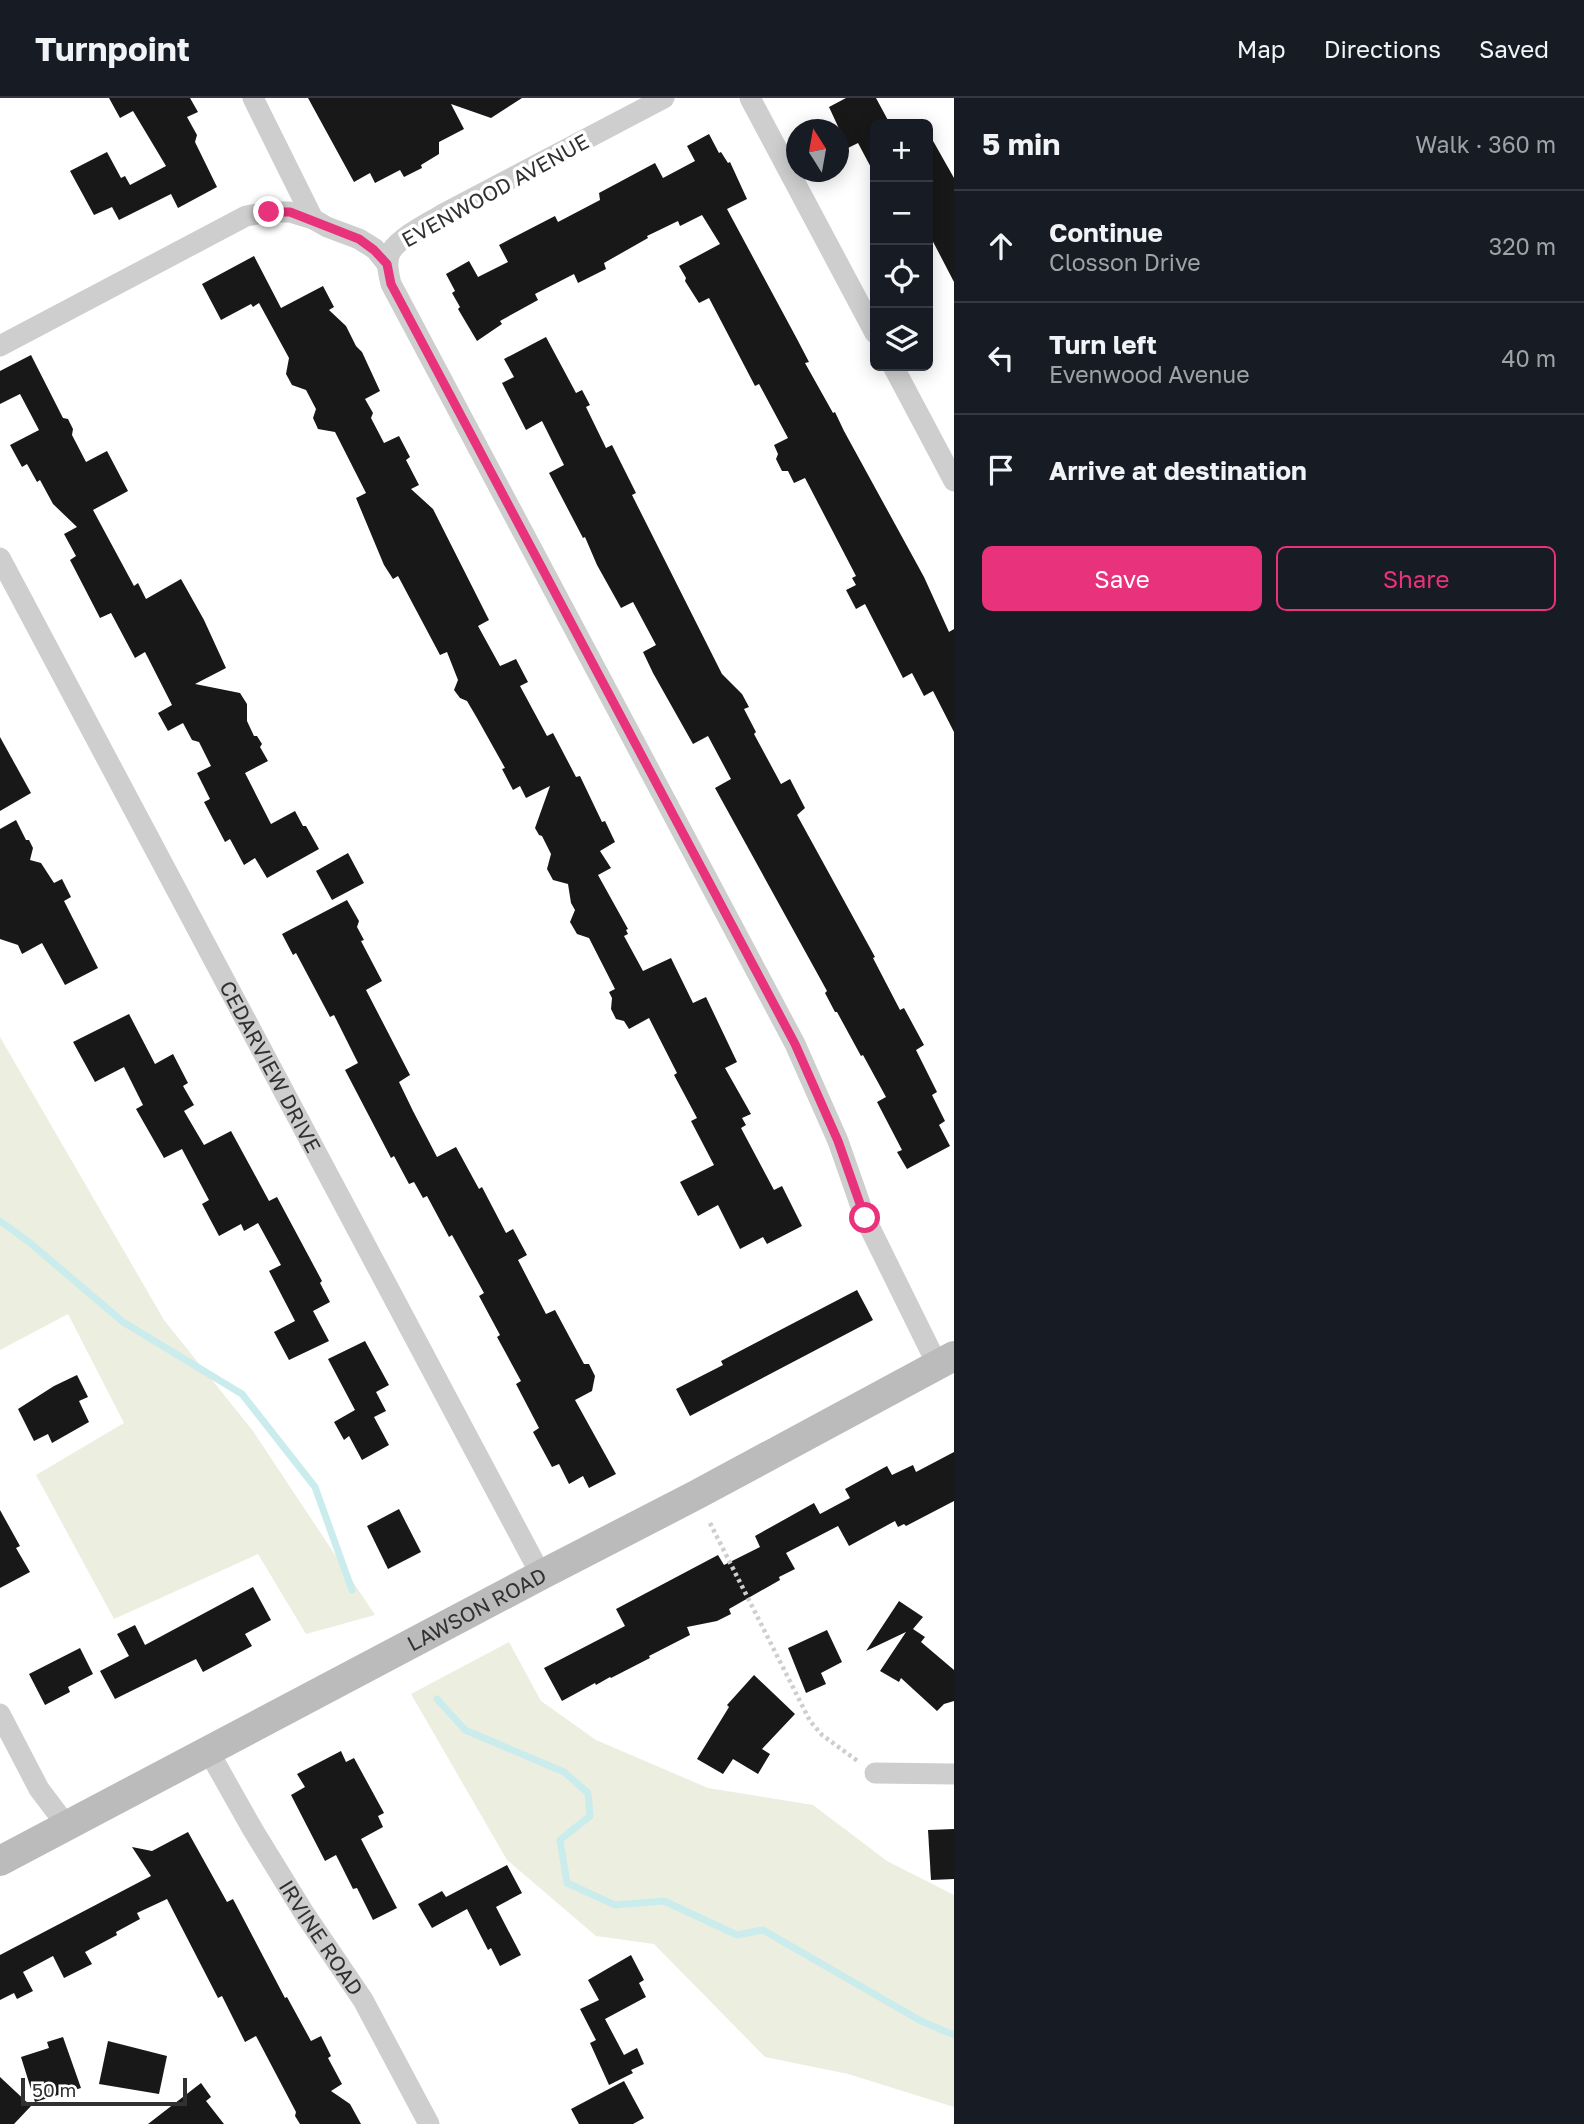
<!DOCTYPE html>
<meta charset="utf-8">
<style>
body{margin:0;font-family:"Golos Text",sans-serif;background:#20242c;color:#f1f3f6}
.controls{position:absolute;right:21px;top:21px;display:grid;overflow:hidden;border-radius:10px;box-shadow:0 4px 18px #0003}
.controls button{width:63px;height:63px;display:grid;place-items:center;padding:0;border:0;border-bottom:2px solid #363941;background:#171b24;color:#f1f3f6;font:35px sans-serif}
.compass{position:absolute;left:786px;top:21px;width:63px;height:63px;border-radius:50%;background:#171b24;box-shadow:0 4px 18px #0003;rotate:349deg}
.scale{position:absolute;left:21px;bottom:18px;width:166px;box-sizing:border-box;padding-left:7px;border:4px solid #313131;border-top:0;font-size:19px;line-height:24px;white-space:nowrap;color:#313131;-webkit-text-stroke:5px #fff;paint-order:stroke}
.stop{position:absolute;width:21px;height:21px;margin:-16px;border:5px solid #e9327c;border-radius:50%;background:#fff}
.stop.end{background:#e9327c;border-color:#fff;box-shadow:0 2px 7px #0008}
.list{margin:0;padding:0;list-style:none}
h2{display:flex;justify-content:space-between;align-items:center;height:91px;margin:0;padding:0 28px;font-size:30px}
h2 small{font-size:23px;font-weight:400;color:#9ea1a6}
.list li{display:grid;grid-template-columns:46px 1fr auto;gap:21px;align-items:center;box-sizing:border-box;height:112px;padding:0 28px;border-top:2px solid #363941}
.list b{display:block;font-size:26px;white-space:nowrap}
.list p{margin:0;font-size:23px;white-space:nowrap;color:#9ea1a6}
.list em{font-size:23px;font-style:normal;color:#9ea1a6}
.actions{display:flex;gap:14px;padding:21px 28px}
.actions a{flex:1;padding:16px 0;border:2px solid #e9327c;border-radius:10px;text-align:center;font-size:24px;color:#e9327c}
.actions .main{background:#e9327c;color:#fff}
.icon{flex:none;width:38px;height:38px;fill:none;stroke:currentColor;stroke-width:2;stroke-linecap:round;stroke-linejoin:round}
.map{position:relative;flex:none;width:954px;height:2026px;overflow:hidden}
header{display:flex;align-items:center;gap:42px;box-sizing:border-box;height:98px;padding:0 35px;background:#171b24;border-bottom:2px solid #363941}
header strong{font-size:33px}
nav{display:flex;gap:38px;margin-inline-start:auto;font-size:24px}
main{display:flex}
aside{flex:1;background:#171b24}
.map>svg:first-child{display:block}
</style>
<header>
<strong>Turnpoint</strong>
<nav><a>Map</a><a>Directions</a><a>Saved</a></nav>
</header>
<main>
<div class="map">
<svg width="954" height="2026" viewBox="0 0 954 2026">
<rect width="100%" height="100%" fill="#fff"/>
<!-- green -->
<g fill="#eceedf">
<path d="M0,939L164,1222L253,1333L375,1517L306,1536L258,1456L114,1521L36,1377L124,1325L68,1216L0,1252Z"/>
<path d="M509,1544L541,1603L596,1642L708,1690L813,1707L887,1763L954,1797V2009L848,1976L765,1959L654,1846L596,1838L507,1762L411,1596Z"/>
</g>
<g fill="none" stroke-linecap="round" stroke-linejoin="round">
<!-- stream -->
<g stroke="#cbeced" stroke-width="7">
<path d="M0,1123L29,1144L123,1224L242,1296L315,1389L352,1492"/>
<path d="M437,1601L465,1632L564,1674L588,1695L590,1718L560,1742L567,1785L615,1807L664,1803L737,1837L763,1832L921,1923L954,1937"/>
</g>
</g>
<!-- building -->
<g fill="#181818">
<path d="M109,0H190L198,14L187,19L197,37L195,44L217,89L178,110L171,96L119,122L112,109L94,117L70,73L107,54L121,80L125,78L130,87L166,68L133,13L120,20Z"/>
<path d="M308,0H522L491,20L451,6L464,31L439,44V56L421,67L422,70L404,79L400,72L375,85L370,75L354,84Z"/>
<path d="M846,0H876L890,26H875V77L858,45L848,50L829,9Z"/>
<path d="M928,34L954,80V184L928,134Z"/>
<path d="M709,36L719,55L721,54L728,65L730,64L747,101L727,111L797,241L809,264L805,265L833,315L835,314L844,333L924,479L949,534L954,531V634L933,593L924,598L912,575L903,580L865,506L856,511L846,492L856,487L852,480L856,478L805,380L794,385L788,373H782L776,361L778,356L774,347L788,340L759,286L755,288L709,200L699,205L685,183L686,180L679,168L720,146L702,117L680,128L678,123L647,138L648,140L604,165L606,171L578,185L574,176L535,196L538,202L500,223L502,226L477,243L458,211L460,209L452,195L455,193L446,176L469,163L478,179L508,164L499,147L555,118L558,124L600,102L599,95L655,65L663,80L695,63L687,48Z"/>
<path d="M254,158L281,210L323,188L334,209L329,212L346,228L356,248L362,254L380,293L365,301L373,315L371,320L384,345L399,338L410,359L406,362L419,387L411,391L433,411L489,522L478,528L500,568L516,561L528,584L520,588L547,638L553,635L576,679L580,678L602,724L605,723L615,744L600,753L611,770L598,777L628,831L626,832L628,836L624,838L643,873L671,860L693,905L706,899L737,964L725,970L751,1016L742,1020L746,1027L741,1030L774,1092L782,1088L802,1128L767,1146L763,1139L740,1151L718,1107L698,1118L680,1084L714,1067L691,1023L697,1020L674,977L677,975L649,920L629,931L624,923L616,921L611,911L612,900L609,894L615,891L589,840L577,836L570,824L575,812L571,805L568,786L553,782L547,771L551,756L542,738L539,737L535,730L550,688L526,700L520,688L513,692L502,671L505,670L477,620L467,603L460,600L454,592L458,582L447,554L440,557L398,478L393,481L384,467L356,400L366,395L335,334L318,331L313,320L316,311L306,292L292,287L286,276L289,260L259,205L253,209L251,206L221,222L202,186Z"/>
<path d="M546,239L576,295L582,292L590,307L586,309L606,350L612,347L636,395L632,397L722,576L742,596L749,609L744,611L756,634L754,636L781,686L790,681L805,710L797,717L875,859L873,860L900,912L904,910L924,947L916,952L937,994L932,997L945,1023L939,1027L950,1048L907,1071L897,1054L902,1052L877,1004L886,999L863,957L861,958L837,914H835L825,895L827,893L715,690L731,681L708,638L693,646L653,575L643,554L656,547L633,504L621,510L597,467L585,439L583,440L549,375L564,367L542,323L526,332L502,285L514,279L504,261Z"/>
<path d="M31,257L63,320L68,321L73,331L72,337L86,364L107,353L128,393L93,412L134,488L138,485L146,501L181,481L204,522L226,570L195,586L240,595L247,606V623L254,638H257L262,646L260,649L268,663L245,675L271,726L295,713L303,728H306L319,751L267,780L255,760L244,767L230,741L225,744L204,704L210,701L197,675L211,668L199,644L192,642L183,625L168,633L158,615L172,607L145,554L135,560L111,515L100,520L70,462L76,458L64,436L77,429L53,406L40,382L37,384L27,366L22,369L10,347L39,332L20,296L0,306V273Z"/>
<path d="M0,639L31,695L0,713Z"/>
<path d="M16,722L26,742H29L33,750L30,762L41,765L54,785L62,781L71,799L64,803L98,870L65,887L42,845L22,856L18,847L0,841V731Z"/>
<path d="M348,755L364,785L332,802L316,773Z"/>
<path d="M347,802L359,823L357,829L364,842L361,843L382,883L366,892L410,977L399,984L413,1013L437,1059L456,1049L479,1091L482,1089L506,1135L513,1131L527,1157L518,1162L546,1216L555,1212L584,1266H589L595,1278L592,1293L575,1302L616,1376L589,1390L583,1378L569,1386L559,1366L552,1369L533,1334L539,1330L516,1286L521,1283L497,1239L500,1237L479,1198L484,1195L452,1137L449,1139L427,1098L423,1100L414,1084L409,1086L394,1058L391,1060L345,972L358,965L334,917L330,919L296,855L293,857L282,836Z"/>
<path d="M129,916L155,966L173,956L188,985L183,988L194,1007L184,1013L204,1047L231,1033L269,1103L277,1099L322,1183L320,1185L330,1204L313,1213L329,1243L289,1262L274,1234L295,1223L269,1173L281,1167L258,1125L244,1133L241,1126L219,1138L202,1106L209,1102L182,1051L164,1060L136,1011L143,1007L124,969L95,984L73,944Z"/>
<path d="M857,1192L873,1222L690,1318L676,1291L723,1267L721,1263Z"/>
<path d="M365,1243L389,1287L376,1294L386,1313L374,1319L389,1347L362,1362L349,1338L344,1342L334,1324L355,1312L328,1261Z"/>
<path d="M77,1277L88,1299L79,1303L89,1324L52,1345L48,1336L34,1343L18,1311L54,1288Z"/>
<path d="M954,1354V1403L906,1428L904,1426L898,1429L895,1423L849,1448L838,1428L786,1455L795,1471L779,1479L780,1482L729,1511L731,1516L717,1523L687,1529L690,1537L649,1558L650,1560L611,1580L610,1579L596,1587L595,1585L562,1603L544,1570L625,1528L616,1511L718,1457L724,1467L760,1449L755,1438L814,1405L820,1416L850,1400L845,1391L887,1368L892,1377L913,1367L916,1374Z"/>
<path d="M399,1411L421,1454L388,1471L367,1428Z"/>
<path d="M0,1412L20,1448L16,1450L30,1474L0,1490Z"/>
<path d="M253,1489L271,1522L245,1536L252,1548L203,1574L196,1561L115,1601L100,1573L129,1558L117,1536L135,1527L145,1547Z"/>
<path d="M899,1503L923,1519L913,1531L925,1539L921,1544L954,1572V1603L944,1606L937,1613L901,1580L899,1584L880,1573L906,1534L866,1553Z"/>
<path d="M827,1532L842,1564L821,1575L826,1586L806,1595L788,1550Z"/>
<path d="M80,1550L93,1576L68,1589L70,1594L45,1607L29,1576Z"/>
<path d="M754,1577L795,1616L762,1651L770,1656L758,1676L733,1661L723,1676L697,1661L729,1609L727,1607Z"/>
<path d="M341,1653L346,1664L354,1660L384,1715L378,1718L383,1729L361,1741L397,1810L373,1822L357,1790L353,1791L336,1757L325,1763L291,1697L305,1689L297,1676Z"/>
<path d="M954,1731V1781L931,1782L928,1732Z"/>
<path d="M188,1734L227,1804L233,1801L285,1900L287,1899L311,1943L321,1938L331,1958L328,1960L342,1986L331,1993L350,2006L361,2026H300L295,2018L296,2014L256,1938L245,1944L222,1898L218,1900L167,1801L137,1815L140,1821L116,1834L117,1837L85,1854L92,1866L64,1880L53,1858L23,1874L33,1893L17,1901L14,1895L0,1902V1857L151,1778L132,1749L152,1753Z"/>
<path d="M507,1767L522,1795L496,1809L521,1857L500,1868L491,1850L488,1852L467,1811L432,1830L418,1806L442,1793L446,1799Z"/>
<path d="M631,1857L644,1882L639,1885L646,1899L605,1921L624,1957L637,1950L644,1966L631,1972L633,1975L609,1987L590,1945L596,1942L580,1911L599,1902L588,1882Z"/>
<path d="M63,1939L81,1990L35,2004L21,1959L49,1950L47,1944Z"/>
<path d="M108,1943L167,1958L159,1996L99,1986Z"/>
<path d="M0,1979L31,2008L14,2026H0Z"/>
<path d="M624,1983L644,2020L633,2026H579L571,2011Z"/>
<path d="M201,1985L211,1999L206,2003L224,2026H148Z"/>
</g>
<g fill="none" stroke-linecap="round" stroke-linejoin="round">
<!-- path -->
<path stroke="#cecece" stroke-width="4.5" stroke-dasharray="3.5 3.5" stroke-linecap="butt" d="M710,1425L810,1623L822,1637L859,1664"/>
<!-- street -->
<g stroke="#cecece" stroke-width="21">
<path d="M253,0L313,121"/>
<path d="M664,0L443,116C429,125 393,142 389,158C386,167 389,177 391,186L795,946L838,1043L865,1120L937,1266"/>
<path d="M750,0L875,235"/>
<path d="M0,248L246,118L269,114H290L313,121L327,129L359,141L375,151L387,166"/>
<path d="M893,268L954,383"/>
<path id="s1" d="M0,460L541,1477"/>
<path d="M0,1616L39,1691L67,1728"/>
<path id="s2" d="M209,1654L253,1732L304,1815L363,1902L429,2026"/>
<path d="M875,1675L954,1676"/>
</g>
<!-- secondary -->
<path stroke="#bbb" stroke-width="30" id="s3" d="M0,1763L541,1477L696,1397L954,1258"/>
</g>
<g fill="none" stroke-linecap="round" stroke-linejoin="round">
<!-- route -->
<path stroke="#e9327c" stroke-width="9" d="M269,114H290L359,141L374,152L387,166L391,186L795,946L838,1043L865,1120"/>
</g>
<g text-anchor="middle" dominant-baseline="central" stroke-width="7" stroke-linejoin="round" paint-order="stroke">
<!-- street labels -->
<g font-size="21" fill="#313131" stroke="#fff">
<text transform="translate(495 92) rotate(-29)">EVENWOOD AVENUE</text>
<text stroke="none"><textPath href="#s1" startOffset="576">CEDARVIEW DRIVE</textPath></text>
<text stroke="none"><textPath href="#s3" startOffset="539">LAWSON ROAD</textPath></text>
<text stroke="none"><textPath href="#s2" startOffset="217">IRVINE ROAD</textPath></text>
</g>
</g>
</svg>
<div class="controls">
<button>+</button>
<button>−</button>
<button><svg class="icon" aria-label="locate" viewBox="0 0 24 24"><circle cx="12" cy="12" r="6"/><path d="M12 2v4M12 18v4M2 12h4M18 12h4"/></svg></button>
<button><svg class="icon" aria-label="layers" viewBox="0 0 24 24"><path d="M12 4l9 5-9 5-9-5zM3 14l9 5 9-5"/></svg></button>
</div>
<svg class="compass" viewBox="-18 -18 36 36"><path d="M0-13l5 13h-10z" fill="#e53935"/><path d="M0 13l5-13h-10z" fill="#9ea1a6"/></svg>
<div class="scale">50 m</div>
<div class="stop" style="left:865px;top:1120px"></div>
<div class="stop end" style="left:269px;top:114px"></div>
</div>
<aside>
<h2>5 min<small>Walk · 360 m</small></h2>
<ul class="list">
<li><svg class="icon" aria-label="ahead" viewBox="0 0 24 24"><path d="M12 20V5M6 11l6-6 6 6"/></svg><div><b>Continue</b><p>Closson Drive</p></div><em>320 m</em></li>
<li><svg class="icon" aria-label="left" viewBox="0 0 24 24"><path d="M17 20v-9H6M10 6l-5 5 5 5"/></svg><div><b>Turn left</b><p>Evenwood Avenue</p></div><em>40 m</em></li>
<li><svg class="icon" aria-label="arrive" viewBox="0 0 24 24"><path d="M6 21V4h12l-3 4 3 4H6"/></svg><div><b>Arrive at destination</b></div></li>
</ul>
<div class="actions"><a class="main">Save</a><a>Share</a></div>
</aside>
</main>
